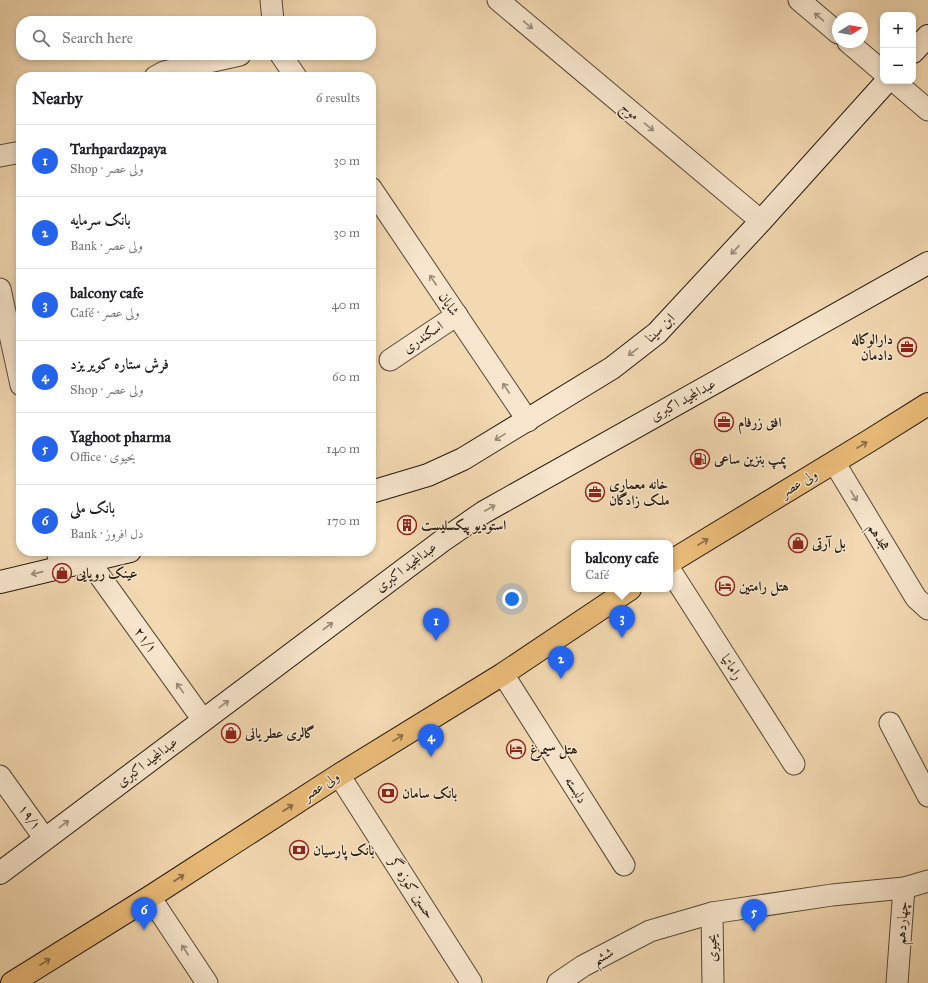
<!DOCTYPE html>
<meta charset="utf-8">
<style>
body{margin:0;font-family:"IM FELL Great Primer",Amiri,serif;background:#f6f6f6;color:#202124}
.controls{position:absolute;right:12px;top:12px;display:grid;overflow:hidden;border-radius:8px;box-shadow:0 2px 6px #0003}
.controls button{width:36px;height:36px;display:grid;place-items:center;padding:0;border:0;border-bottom:1px solid #e0e0e0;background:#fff;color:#202124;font:20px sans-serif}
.compass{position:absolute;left:832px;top:12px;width:36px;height:36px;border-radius:50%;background:#fff;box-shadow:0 2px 6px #0003;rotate:79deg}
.you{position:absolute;left:512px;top:599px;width:14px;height:14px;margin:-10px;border:3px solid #fff;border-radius:50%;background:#1a73e8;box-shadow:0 0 0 6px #1a73e833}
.badge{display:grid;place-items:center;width:26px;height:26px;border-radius:50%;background:#2563eb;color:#fff;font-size:13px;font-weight:700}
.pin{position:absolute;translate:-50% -33px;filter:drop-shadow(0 1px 2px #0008)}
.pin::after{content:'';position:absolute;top:21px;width:14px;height:12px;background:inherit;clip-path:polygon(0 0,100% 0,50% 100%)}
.popup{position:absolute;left:571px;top:540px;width:102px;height:52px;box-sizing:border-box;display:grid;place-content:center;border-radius:8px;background:#fff;filter:drop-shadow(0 1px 3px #0005);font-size:13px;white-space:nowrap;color:#757577}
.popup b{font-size:15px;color:#202124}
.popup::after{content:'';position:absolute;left:50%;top:100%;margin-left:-8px;border:8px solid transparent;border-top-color:#fff}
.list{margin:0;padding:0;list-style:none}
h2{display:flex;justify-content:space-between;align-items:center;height:52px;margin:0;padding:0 16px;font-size:17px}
h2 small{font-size:13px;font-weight:400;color:#757577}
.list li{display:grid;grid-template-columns:26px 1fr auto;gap:12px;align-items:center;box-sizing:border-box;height:72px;padding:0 16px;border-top:1px solid #e0e0e0}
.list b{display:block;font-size:15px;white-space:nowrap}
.list p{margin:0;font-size:13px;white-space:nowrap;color:#757577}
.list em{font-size:13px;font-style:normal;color:#757577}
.icon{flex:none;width:22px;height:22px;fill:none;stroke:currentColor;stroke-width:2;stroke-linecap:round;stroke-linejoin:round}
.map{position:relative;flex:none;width:928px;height:983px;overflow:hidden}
.search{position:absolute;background:#fff;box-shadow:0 2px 6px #0003;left:16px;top:16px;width:360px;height:44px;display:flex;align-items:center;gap:10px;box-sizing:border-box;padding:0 14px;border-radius:16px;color:#757577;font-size:15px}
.panel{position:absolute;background:#fff;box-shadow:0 2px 6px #0003;left:16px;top:72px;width:360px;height:484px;border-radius:16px}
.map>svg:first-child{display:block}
</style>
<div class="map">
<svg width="928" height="983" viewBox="0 0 928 983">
<rect width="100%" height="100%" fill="#f3d9b2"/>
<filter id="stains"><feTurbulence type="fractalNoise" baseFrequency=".005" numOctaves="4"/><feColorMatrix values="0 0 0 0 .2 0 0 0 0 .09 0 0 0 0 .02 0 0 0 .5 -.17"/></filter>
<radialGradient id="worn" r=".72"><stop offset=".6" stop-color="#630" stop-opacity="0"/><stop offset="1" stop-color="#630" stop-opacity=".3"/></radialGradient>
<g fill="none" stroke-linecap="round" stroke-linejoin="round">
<defs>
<g id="street">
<path d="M271,0L273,21"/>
<path d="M498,0L761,221"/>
<path d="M799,0L838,33"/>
<path d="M848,42L883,72"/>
<path d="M281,55L296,77"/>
<path d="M155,77L164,72L240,55"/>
<path d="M894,81L928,110"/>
<path d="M0,156L21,152"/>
<path d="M371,188L528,421"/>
<path d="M0,289L21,385"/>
<path d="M390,360L457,315"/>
<path d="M834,462L916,598L928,609"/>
<path d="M57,551L61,567"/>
<path d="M89,561L203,720"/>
<path d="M670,570L794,764"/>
<path d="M503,674L624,865"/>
<path d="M890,723L928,796"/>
<path d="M339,775L471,982"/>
<path d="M0,776L45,839"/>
<path d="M150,897L207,983"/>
<path d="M712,913L713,983"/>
<path d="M558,983L583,966L650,931L712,913L832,895L904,888L928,881"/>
<path d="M897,983L904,888"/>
</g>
<g id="secondary">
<path d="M913,52L928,36"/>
<path d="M371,492L428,475L463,459L612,368L657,333L761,221L887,81"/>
<path d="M0,582L130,551"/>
<path d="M0,873L442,541L484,512L928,263"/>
</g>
<g id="primary">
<path d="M670,562L869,441L928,404"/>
<path d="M12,983L150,897L339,775L503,674L630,589"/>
</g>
</defs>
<!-- street casing -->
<use href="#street" stroke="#574937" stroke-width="23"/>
<!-- secondary casing -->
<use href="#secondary" stroke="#23190e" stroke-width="24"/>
<!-- primary casing -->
<use href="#primary" stroke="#23190e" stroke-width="24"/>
<!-- street -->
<use href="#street" stroke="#f7e6cd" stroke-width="21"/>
<!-- secondary -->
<use href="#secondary" stroke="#f7e6cd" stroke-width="22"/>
<!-- primary -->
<use href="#primary" stroke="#eabc79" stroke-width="22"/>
</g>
<!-- one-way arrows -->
<defs><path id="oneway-shaft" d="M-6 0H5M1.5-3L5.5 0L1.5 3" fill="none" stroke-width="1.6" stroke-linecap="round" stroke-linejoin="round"/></defs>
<g stroke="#988a77">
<use href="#oneway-shaft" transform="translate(819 17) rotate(-139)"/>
<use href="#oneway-shaft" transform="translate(528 25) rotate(40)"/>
<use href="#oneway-shaft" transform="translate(649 127) rotate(40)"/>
<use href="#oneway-shaft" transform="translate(735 250) rotate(133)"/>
<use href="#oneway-shaft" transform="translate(433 280) rotate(-124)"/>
<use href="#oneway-shaft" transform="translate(633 352) rotate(143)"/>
<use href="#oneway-shaft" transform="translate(506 388) rotate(-124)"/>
<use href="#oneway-shaft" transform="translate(500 437) rotate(149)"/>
<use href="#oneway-shaft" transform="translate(854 496) rotate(59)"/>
<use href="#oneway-shaft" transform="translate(490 508) rotate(-30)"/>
<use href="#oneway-shaft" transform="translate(37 573) rotate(167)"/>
<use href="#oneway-shaft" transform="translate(328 626) rotate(-37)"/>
<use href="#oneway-shaft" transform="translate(180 688) rotate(-126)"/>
<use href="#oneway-shaft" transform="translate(224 704) rotate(-37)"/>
<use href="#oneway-shaft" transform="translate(64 824) rotate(-37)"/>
<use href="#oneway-shaft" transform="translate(185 950) rotate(-123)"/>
</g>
<g stroke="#866a44">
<use href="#oneway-shaft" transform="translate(862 445) rotate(-31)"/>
<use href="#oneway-shaft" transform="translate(703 542) rotate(-31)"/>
<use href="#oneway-shaft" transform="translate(398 738) rotate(-32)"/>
<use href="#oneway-shaft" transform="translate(288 808) rotate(-33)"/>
<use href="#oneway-shaft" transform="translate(179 878) rotate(-33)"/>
<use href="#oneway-shaft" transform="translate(45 962) rotate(-32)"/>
</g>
<!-- icons -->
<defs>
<symbol id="office-ring" viewBox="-11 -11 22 22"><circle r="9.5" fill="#f7e6cd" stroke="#8f2418" stroke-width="1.5"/><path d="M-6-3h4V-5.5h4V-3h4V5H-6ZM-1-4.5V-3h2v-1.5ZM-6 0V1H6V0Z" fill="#8f2418"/></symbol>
<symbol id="fuel-ring" viewBox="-11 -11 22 22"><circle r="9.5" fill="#f7e6cd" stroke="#8f2418" stroke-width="1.5"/><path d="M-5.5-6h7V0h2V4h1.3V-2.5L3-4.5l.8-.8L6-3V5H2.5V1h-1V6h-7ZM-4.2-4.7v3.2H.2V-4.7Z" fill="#8f2418"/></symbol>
<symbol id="building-ring" viewBox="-11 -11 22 22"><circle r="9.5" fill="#f7e6cd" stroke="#8f2418" stroke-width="1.5"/><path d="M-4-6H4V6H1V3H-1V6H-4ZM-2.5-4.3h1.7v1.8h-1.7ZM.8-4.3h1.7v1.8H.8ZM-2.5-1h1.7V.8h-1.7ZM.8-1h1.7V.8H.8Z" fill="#8f2418"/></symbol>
<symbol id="shop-ring" viewBox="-11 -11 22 22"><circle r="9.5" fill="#f7e6cd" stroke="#8f2418" stroke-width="1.5"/><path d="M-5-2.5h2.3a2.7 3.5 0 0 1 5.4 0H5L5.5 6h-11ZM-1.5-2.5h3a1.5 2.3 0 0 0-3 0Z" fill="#8f2418"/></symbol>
<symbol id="hotel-ring" viewBox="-11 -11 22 22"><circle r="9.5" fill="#f7e6cd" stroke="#8f2418" stroke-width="1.5"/><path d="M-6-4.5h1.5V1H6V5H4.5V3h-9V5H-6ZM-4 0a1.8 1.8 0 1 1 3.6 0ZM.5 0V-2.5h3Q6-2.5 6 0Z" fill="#8f2418"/></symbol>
<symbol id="bank-ring" viewBox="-11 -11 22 22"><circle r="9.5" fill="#f7e6cd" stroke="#8f2418" stroke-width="1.5"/><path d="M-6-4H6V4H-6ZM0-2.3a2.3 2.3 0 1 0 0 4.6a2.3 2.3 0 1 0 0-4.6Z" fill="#8f2418"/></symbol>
</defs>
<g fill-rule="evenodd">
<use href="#office-ring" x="896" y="336" width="22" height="22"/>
<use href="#office-ring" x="713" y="411" width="22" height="22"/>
<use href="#fuel-ring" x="689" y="448" width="22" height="22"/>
<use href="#office-ring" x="584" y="481" width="22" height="22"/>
<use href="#building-ring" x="396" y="514" width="22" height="22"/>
<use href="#shop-ring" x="787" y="532" width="22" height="22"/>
<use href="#shop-ring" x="51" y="562" width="22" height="22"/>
<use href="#hotel-ring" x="714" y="575" width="22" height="22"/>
<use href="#shop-ring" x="220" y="722" width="22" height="22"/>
<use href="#hotel-ring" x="505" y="738" width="22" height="22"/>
<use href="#bank-ring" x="377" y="782" width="22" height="22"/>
<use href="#bank-ring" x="288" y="839" width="22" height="22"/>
</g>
<g text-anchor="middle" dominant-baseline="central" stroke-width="3" stroke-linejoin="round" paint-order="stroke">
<!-- street labels -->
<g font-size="14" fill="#23190e" stroke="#f7e6cd">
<text transform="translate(630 111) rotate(40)">موج</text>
<text transform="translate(449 304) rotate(56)">شایان</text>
<text transform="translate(660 328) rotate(-44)">ابن سینا</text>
<text transform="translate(423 337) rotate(-34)">اسکندری</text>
<text transform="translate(683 400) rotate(-29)">عبدالمجید اکبری</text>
<text transform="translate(799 483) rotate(-31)">ولی عصر</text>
<text transform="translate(879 537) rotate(59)">هجدهم</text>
<text transform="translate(406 567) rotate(-37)">عبدالمجید اکبری</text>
<text transform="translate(146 640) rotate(54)">۲۱/۱</text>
<text transform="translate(732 667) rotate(57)">راماتیا</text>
<text transform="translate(147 762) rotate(-37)">عبدالمجید اکبری</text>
<text transform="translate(321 786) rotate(-33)">ولی عصر</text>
<text transform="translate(576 790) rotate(58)">دلبسته</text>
<text transform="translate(30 817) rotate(54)">۱۹/۱</text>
<text transform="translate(412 888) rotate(57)">حسین کوزه گر</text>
<text transform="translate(902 923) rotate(-86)">چهاردهم</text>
<text transform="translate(712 948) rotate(-91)">یحیوی</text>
<text transform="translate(603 956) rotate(-28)">ششم</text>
</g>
<!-- poi labels -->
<g font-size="14" font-weight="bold" fill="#23190e" stroke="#f7e6cd" text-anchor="start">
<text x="893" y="339" text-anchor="end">دارالوکاله<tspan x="893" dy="16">دادمان</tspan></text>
<text x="738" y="422">افق زرفام</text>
<text x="714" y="459">پمپ بنزین ساعی</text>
<text x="609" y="484">خانه معماری<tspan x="609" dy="16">ملک زادگان</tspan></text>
<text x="421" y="525">استودیو پیکسلیست</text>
<text x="812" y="543">بل آرتی</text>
<text x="76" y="573">عینک رویایی</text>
<text x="739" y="586">هتل رامتین</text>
<text x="245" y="733">گالری عطر یانی</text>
<text x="530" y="749">هتل سیمرغ</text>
<text x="402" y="793">بانک سامان</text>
<text x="313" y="850">بانک پارسیان</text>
</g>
</g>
<rect width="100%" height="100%" filter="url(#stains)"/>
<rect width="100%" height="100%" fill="url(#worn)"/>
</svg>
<div class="controls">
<button>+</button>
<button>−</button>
</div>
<svg class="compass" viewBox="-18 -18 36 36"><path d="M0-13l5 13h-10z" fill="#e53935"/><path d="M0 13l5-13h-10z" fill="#757577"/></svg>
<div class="you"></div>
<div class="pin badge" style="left:436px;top:641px">1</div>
<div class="pin badge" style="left:561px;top:679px">2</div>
<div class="pin badge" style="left:622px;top:638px">3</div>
<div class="popup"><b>balcony cafe</b>Café</div>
<div class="pin badge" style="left:431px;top:757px">4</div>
<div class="pin badge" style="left:754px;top:932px">5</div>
<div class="pin badge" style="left:144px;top:930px">6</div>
<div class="search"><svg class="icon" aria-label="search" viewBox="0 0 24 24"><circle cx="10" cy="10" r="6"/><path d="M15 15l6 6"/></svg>Search here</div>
<section class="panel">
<h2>Nearby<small>6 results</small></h2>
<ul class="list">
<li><span class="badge">1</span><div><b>Tarhpardazpaya</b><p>Shop · ولی عصر</p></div><em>30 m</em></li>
<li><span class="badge">2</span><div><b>بانک سرمایه</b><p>Bank · ولی عصر</p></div><em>30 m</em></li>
<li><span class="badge">3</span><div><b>balcony cafe</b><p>Café · ولی عصر</p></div><em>40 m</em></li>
<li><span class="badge">4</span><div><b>فرش ستاره کویر یزد</b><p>Shop · ولی عصر</p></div><em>60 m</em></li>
<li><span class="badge">5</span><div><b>Yaghoot pharma</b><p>Office · یحیوی</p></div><em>140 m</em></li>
<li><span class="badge">6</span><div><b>بانک ملی</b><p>Bank · دل افروز</p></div><em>170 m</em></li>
</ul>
</section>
</div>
